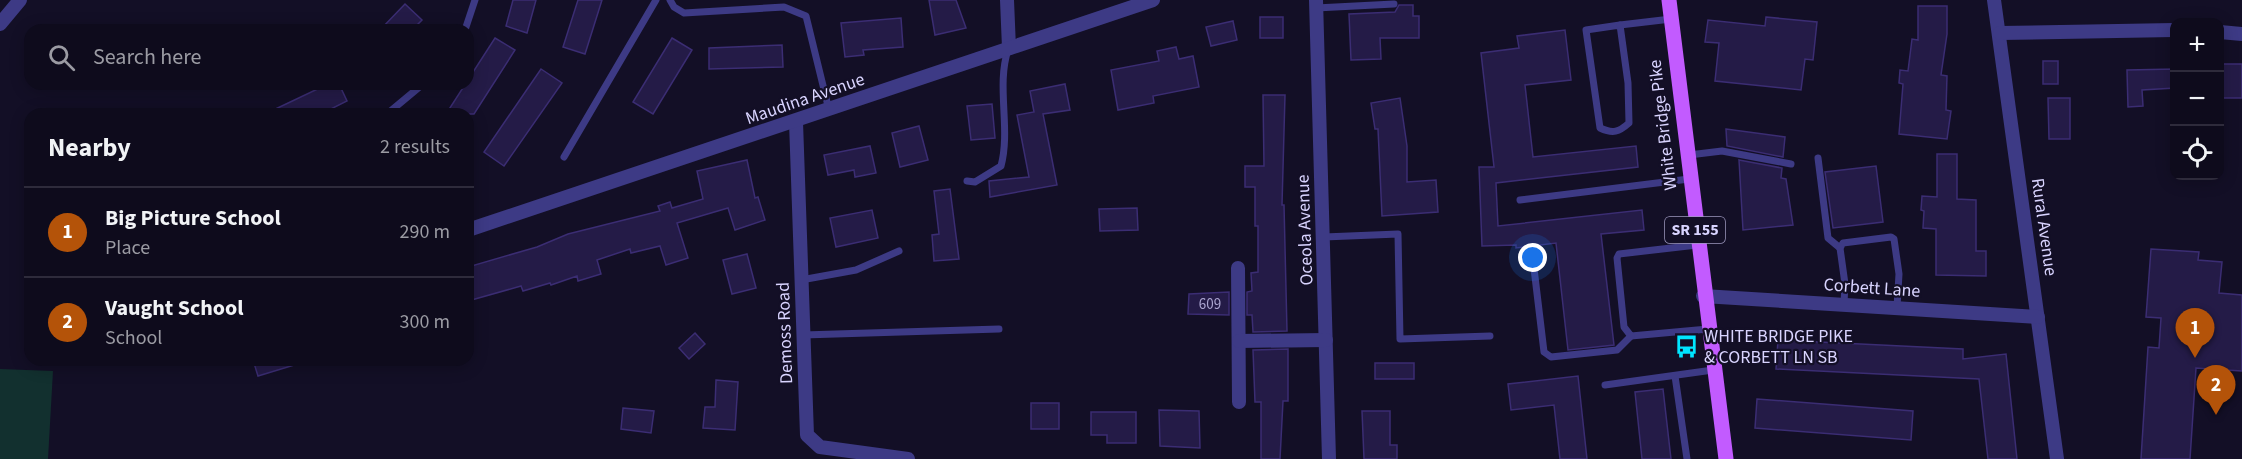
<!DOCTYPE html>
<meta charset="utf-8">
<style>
body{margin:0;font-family:"Source Sans 3",sans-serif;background:#1c1929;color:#f1f3f6}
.controls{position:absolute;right:18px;top:18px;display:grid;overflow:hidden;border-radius:12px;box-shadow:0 3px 15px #0003}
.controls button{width:54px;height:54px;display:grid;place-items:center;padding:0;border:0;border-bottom:2px solid #2e2b3b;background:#0e0b1c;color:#f1f3f6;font:30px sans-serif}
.you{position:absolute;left:1533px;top:258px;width:21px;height:21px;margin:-15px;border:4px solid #fff;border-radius:50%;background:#1a73e8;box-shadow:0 0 0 9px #1a73e833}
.badge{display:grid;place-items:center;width:39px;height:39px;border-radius:50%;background:#b45309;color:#fff;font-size:20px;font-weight:700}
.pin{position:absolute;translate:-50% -50px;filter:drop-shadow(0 2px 3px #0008)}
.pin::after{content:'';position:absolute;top:32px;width:21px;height:18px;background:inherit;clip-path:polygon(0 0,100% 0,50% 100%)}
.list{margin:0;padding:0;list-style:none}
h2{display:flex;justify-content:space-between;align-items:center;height:78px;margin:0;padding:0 24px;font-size:26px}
h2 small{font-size:20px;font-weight:400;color:#9b9ba3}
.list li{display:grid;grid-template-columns:39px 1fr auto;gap:18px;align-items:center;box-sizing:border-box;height:90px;padding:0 24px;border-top:2px solid #2e2b3b}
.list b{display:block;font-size:22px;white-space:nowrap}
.list p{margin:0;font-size:20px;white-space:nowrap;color:#9b9ba3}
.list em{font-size:20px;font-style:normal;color:#9b9ba3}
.icon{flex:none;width:33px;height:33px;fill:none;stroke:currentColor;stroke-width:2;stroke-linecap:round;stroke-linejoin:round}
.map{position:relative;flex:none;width:2242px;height:459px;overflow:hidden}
.search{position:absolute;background:#0e0b1c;box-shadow:0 3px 15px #0003;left:24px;top:24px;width:450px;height:66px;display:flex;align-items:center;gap:15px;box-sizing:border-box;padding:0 21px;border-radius:18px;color:#9b9ba3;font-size:22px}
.panel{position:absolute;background:#0e0b1c;box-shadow:0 3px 15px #0003;left:24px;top:108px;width:450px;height:258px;border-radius:18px}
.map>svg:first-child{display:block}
</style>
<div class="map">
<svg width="2242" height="459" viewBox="0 0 2242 459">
<rect width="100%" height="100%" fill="#130f26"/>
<!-- green -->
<path fill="#12302f" d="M0,369L53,371L48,459H0Z"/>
<!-- building -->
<g fill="#241b47" stroke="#3b2d73" stroke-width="1.5">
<path d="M513,0H536L527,33L506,26Z"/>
<path d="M578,0H602L585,54L563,47Z"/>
<path d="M929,0H956L966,28L935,35Z"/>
<path d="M405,4L422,20L412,30H380Z"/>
<path d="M1399,5H1413V16H1419V38H1380L1381,59L1351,60L1349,14L1395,12Z"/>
<path d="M1918,6H1947V34L1941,75L1947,76L1946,110L1951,111L1947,139L1899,134L1903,84L1899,83L1900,70L1908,71L1912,39L1918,40Z"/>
<rect x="1260" y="17" width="23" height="21"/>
<path d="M1766,17L1817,22L1813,60L1805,59L1801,90L1715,81L1719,43L1705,42L1708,20L1765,26Z"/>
<path d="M901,18L903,47L863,50L864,55L845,57L841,23Z"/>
<path d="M1233,21L1237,40L1211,46L1206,27Z"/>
<path d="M1565,30L1571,80L1525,85L1533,157L1636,146L1638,167L1496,183L1498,226L1642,210L1644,230L1601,234L1614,345L1568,350L1556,243L1516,248V245L1482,246L1479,167H1494L1481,53L1519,48L1517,36Z"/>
<path d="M495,38L515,50L474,114H446Z"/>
<path d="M672,38L692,50L653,114L633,102Z"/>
<path d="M782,45L783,67L709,69V48Z"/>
<path d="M1176,47L1179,59L1193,56L1199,87L1153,96L1154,103L1118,110L1111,70L1159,61L1157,51Z"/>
<rect x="2043" y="61" width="15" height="23"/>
<rect x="2220" y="64" width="22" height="34"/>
<path d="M541,69L562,83L504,166L484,152Z"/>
<path d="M2175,69V88L2142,90L2143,106L2128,107L2127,70Z"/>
<path d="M328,84H339L347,101L321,114H265Z"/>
<path d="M1065,84L1070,110L1043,114L1057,185L990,197L989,181L1029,177L1017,115L1034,112L1030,91Z"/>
<path d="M1263,95H1285L1282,205H1284L1287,331L1253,332L1252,315H1247V292L1252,291L1251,273L1258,272V226H1255V187H1245V166H1264Z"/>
<path d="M1400,98L1407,146V182L1436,180L1438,212L1382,216L1378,129H1375L1371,103Z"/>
<path d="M2048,98H2070V139H2049Z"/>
<path d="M992,104L995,138L971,140L967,106Z"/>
<path d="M919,126L928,160L900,167L892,133Z"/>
<path d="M1726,129L1785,137L1783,157L1727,146Z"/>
<path d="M870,146L876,173L855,177L854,170L828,175L824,155Z"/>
<path d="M1937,154H1957V199L1976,200V251H1986V276L1936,275V229L1923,228L1924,211L1921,210L1922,196L1937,197Z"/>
<path d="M747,160L755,198L758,197L765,220L735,230L728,208L677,223L688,258L666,265L660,246L631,253L630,249L597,260L601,274L578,281L577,276L551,285L550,283L523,291L521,286L468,301V267L537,247L568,234L660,211L658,206L670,202L672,208L703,199L697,171Z"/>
<path d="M1739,160L1782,168L1781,178L1786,179L1793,225L1743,230Z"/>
<path d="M1876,166L1883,222L1833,228L1825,172Z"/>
<path d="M950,189L959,259L934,261L932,235L939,234L934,191Z"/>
<path d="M1137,208L1138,230L1100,231L1099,209Z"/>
<path d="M872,210L878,238L836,247L830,218Z"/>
<path d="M2151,249L2199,252L2198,260L2222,262L2219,293L2242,295V371L2196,368L2190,459H2141L2148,347L2159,348L2161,318L2146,317Z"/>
<path d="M747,254L756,288L732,294L723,260Z"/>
<path d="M1229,292V315L1188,314L1189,294Z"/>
<path d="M695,333L705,344L689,359L679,348Z"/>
<path d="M1778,340L1963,349V359L2006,354L2017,459H1988L1979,379L1776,369Z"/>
<path d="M1288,349V401H1283L1280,459H1261V402H1255L1253,350Z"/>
<path d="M253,360H301V363L258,376Z"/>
<rect x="1375" y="363" width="39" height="16"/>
<path d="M1578,376L1587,459H1560L1554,405L1511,410L1508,384Z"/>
<path d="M716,380L738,382L735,430L703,428L705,407H715Z"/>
<path d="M1663,389L1671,459H1642L1635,392Z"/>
<path d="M1757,399L1913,411L1911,440L1755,428Z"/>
<rect x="1031" y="403" width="28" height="26"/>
<path d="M623,408L654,411L651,433L621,429Z"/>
<path d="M1159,410L1199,411L1200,448L1160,446Z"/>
<path d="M1362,411H1390V445H1397V459H1364Z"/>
<path d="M1091,412H1136V443H1107V435H1091Z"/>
</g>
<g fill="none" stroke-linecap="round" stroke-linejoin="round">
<!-- lane -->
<g stroke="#3d3a85" stroke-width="7">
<path d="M670,0L674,7L684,13L784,7L806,16L829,110"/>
<path d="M1316,8L1394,4"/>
<path d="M1620,25L1628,83L1629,123C1619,132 1613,134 1600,128L1586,30Z"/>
<path d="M1620,25L1671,19"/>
<path d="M465,30L475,0"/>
<path d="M387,114L423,84"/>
<path d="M1689,155L1722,151L1791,164"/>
<path d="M564,157L656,0"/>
<path d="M1818,158L1828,238L1840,248"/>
<path d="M967,181L975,182L1001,166C1011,129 996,86 1008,50"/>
<path d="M1520,200L1689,179"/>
<path d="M1324,237L1398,234L1400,339L1490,336"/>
<path d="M1697,245L1619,254L1617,258L1624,327L1631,336L1708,329"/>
<path d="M1533,260L1544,352L1551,357L1617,350L1631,336"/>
<path d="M801,280L856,270L899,251"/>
<path d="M1844,303L1845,284L1840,248L1843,243L1891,237L1894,239L1899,274L1897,307"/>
<path d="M803,335L999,329"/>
<path d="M1675,376L1687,459"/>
<path d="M1605,385L1713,370"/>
</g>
<!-- street -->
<g stroke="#3d3a85" stroke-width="14">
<path d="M1007,0L1009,48"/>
<path d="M1316,0L1329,459"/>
<path d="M1994,0L2057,459"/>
<path d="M0,24L20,0"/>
<path d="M2220,32L2242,34"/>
<path d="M2000,33L2174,30"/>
<path d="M796,122L807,435L820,447L908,459"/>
<path d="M468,230L1153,0"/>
<path d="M1238,268L1239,402"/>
<path d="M1703,296L2038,317"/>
<path d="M1239,341L1326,340"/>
</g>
<!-- primary -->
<path stroke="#c25bff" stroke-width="15" d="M1669,0L1726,459"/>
</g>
<!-- icons -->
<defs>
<symbol id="bus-bare" viewBox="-9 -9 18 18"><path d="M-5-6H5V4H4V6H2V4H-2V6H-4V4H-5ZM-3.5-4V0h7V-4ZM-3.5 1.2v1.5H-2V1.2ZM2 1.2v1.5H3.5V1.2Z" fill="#00e5ff" stroke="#130f26" stroke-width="2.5" paint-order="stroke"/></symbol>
</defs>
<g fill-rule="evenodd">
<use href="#bus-bare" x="1670" y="330" width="33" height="33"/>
</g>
<g text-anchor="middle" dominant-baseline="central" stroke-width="4.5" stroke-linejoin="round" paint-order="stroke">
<!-- number labels -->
<g font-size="15" fill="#aca6d1">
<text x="1210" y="304">609</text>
</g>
<!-- shield labels -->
<rect fill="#130f26" stroke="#9e99be" stroke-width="1.5" x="1665" y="217" width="60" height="26" rx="4.5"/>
<g font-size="16" font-weight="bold" fill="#d9d4ff">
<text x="1695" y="230">SR 155</text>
</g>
<!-- street labels -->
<g font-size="18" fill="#d9d4ff" stroke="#130f26">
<text transform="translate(805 99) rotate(-19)">Maudina Avenue</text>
<text transform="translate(1663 125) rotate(-97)">White Bridge Pike</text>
<text transform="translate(2044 227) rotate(82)">Rural Avenue</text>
<text transform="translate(1305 230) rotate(-92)">Oceola Avenue</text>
<text transform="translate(1872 288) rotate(4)">Corbett Lane</text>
<text transform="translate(785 333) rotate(-92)">Demoss Road</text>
</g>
<!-- poi labels -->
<g font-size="18" fill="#d9d4ff" stroke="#130f26" text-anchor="start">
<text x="1704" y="336">WHITE BRIDGE PIKE<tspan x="1704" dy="21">&amp; CORBETT LN SB</tspan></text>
</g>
</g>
</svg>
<div class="controls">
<button>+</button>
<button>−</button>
<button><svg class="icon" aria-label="locate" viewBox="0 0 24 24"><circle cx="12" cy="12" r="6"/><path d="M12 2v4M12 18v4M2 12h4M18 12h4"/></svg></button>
</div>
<div class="you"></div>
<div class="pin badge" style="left:2195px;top:358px">1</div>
<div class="pin badge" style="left:2216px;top:415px">2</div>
<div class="search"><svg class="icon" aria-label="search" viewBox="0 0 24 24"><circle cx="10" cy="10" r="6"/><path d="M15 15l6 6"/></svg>Search here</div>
<section class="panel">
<h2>Nearby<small>2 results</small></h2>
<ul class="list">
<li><span class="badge">1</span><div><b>Big Picture School</b><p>Place</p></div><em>290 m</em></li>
<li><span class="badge">2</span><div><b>Vaught School</b><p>School</p></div><em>300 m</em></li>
</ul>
</section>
</div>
